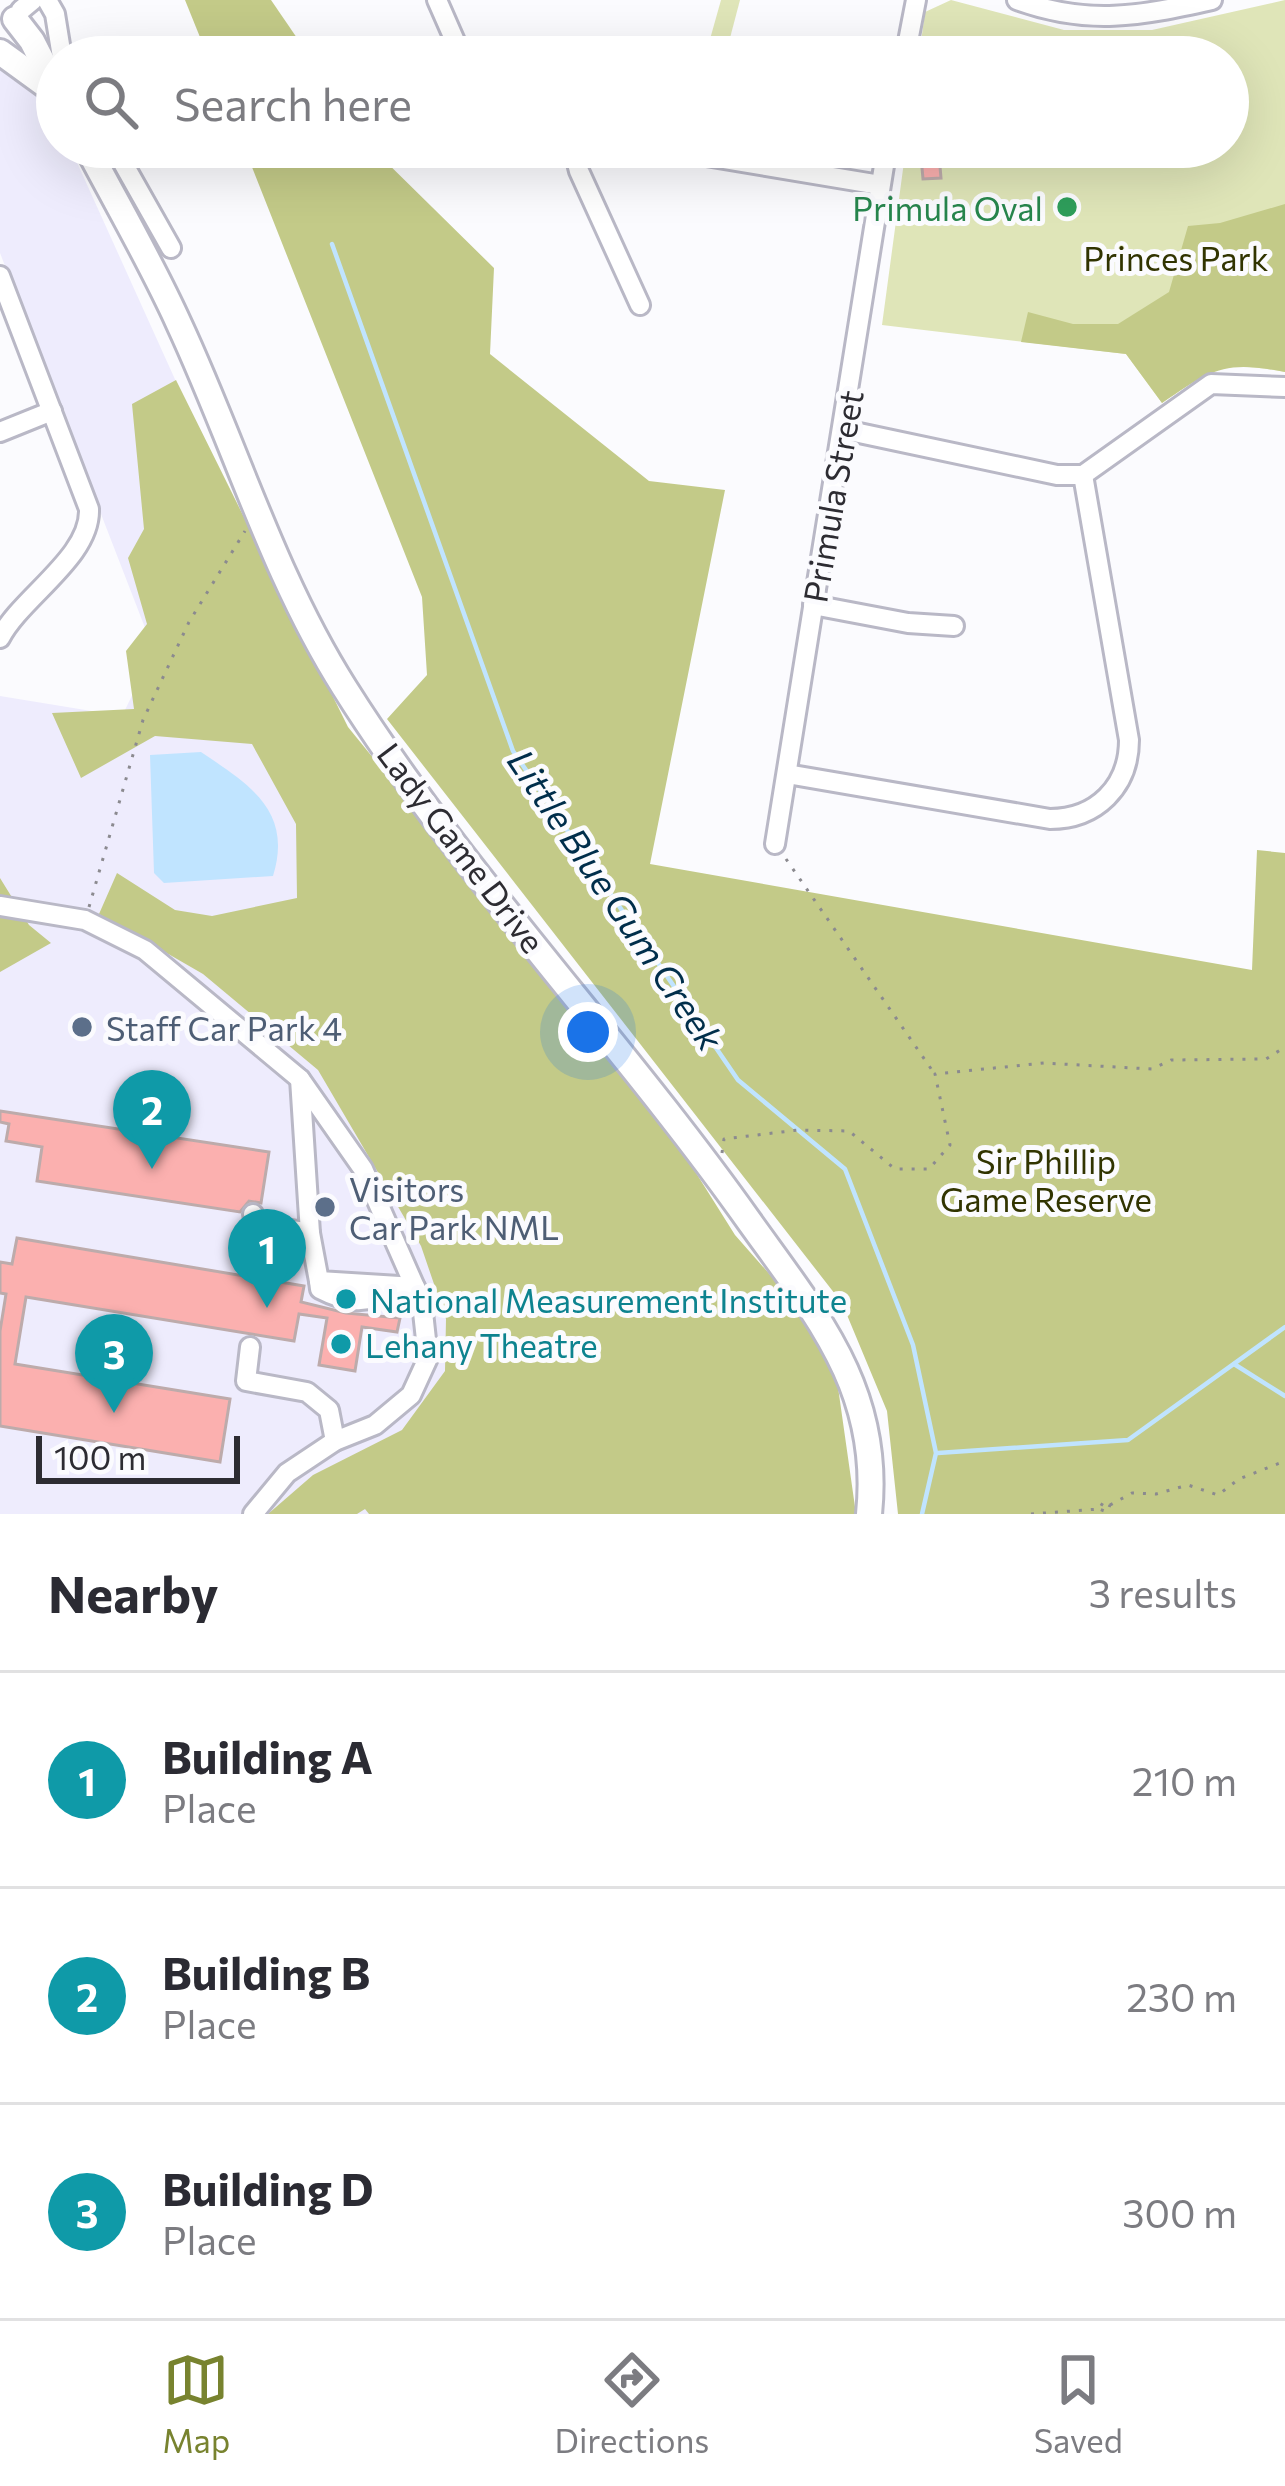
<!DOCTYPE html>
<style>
body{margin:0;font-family:Commissioner,sans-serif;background:#f2f2f3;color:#2b2b33}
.scale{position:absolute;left:36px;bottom:30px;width:204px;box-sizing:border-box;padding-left:12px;border:6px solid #2d2c32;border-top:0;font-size:33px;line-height:42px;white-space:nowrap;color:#2d2c32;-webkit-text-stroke:9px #fbfbfe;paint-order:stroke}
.you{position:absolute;left:588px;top:1032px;width:42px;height:42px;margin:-30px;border:9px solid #fff;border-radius:50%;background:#1a73e8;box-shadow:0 0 0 18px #1a73e833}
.badge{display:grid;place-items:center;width:78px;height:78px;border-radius:50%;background:#78832f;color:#fff;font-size:39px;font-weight:700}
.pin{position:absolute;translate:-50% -99px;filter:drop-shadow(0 3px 6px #0008)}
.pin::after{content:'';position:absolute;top:63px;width:42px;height:36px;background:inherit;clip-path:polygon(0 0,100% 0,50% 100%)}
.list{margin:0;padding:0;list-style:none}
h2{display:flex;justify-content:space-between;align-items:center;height:156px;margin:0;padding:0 48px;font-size:51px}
h2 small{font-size:39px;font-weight:400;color:#7c7c81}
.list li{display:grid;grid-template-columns:78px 1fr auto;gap:36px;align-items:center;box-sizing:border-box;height:216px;padding:0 48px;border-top:3px solid #e1e1e2}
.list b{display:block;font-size:45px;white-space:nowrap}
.list p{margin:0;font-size:39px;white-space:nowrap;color:#7c7c81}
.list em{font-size:39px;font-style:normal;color:#7c7c81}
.icon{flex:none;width:66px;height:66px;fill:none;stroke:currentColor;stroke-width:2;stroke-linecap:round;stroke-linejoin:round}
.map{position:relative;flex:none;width:1285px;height:1514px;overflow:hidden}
.search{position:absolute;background:#fff;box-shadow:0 12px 48px #0002;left:36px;right:36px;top:36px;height:132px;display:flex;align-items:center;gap:30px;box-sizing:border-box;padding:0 42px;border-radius:66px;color:#7c7c81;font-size:45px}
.sheet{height:804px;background:#fff}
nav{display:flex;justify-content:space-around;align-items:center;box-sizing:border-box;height:168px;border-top:3px solid #e1e1e2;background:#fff;font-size:33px;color:#7c7c81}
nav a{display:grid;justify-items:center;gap:6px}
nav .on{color:#78832f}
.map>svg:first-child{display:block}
</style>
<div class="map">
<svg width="1285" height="1514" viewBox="0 0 1285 1514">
<rect width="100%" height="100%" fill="#fbfbfe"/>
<!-- built -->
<path fill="#eeecfd" d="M0,67L24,78L57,123V147H70L197,428L508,1514H0V696L122,716L154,651L0,253Z"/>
<!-- green -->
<g fill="#dfe5b8">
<path d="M721,0H740L725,57H705Z"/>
<path d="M951,0L1064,30H1152L1285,0V372C1221,361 1215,366 1162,403L1126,354L882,325L906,147H1228V57H919L925,12Z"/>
</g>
<!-- forest -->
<g fill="#c3ca88">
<path d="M185,0H271L310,57H208Z"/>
<path d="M244,147H371L494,268L490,354L649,481L725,490L650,864L1252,970L1257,850L1285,853V1514H898L887,1411L842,1303L387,719L427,675L422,597Z"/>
<path d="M1285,204V372C1224,360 1212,369 1162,403L1126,354L1021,342L1028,312L1073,324H1118L1169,292L1188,226L1220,223Z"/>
<path d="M176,380L348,727L647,1095L735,1235L832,1345L856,1514H369L365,1509L357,1514H268L313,1475L402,1430L445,1371L446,1319L421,1246L318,1070L203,974L99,914L117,873L175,910L212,916L297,898L296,824L252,744L155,736L81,778L52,713L134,709L126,651L147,624L128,558L144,529L132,404Z"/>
<path d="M0,878L29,925L51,943L0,972Z"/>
</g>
<!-- water -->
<path fill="#c0e4ff" d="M201,752C250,785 293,811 273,876L164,883L154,873L150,755Z"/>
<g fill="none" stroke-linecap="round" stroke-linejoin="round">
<!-- stream -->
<g stroke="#c0e4ff" stroke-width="4.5">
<path d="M332,244L513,751L738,1080L845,1169L913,1345L936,1453L922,1514"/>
<path d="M1234,1364L1285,1396"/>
<path d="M938,1453L1128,1440L1285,1327"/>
</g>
</g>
<!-- building -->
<g fill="#fbb0af" stroke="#bdabab" stroke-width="3">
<path d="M939,155L941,178L923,179L921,157Z"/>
<path d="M0,1111L269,1152L261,1203L249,1201L240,1212L37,1181L42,1147L6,1141L9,1124L0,1122Z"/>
<path d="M17,1238L304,1286L301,1302L346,1313L400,1318L397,1332L362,1327L355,1371L319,1365L327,1318L299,1314L294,1341L26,1297L15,1364L230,1399L220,1462L0,1426V1331L6,1294L0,1293V1262L12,1264Z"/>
</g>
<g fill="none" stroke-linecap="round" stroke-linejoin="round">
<defs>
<g id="minor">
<path d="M47,0L55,14L62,57"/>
<path d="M437,0L462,57"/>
<path d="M1017,0C1088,26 1140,16 1212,0"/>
<path d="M21,10L33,0"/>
<path d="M905,57L916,0"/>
<path d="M114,147L171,248"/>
<path d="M573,147L579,171L640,305"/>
<path d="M652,147L880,185"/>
<path d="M0,276L89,509C91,557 21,597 0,638"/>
<path d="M845,430L1057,475H1083L1211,384L1285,387"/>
<path d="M0,432L52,411"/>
<path d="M813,605L908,623L954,626"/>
<path d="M787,774L1050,819C1096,819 1129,787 1129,740L1083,475"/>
<path d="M775,844L887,147"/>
<path d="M0,906L85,920L145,950L300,1079L363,1169L422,1303L428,1358L411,1395L375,1425L335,1441L287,1473L253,1514"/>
<path d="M300,1079L310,1233L319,1281L415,1287"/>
<path d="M253,1214L255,1224L310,1233"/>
<path d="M319,1281L320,1289C345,1302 368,1306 392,1289"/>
<path d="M250,1347L246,1381L307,1392L329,1410L335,1441"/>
</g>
<g id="major">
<path d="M15,19L32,41L57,90"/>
<path d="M0,52L51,89"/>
<path d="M87,147C118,206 152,264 179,324C235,444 273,575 344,687C463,876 620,1039 749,1221C817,1316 882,1391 869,1514"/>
</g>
</defs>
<!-- minor casing -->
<use href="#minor" stroke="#b9b8c6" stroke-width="24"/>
<!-- major casing -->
<use href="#major" stroke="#b9b8c6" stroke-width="30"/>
<!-- path -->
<g stroke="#8b8a8f" stroke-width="3" stroke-dasharray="3 9" stroke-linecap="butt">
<path d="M786,859L934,1073"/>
<path d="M89,907L143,720L189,622L245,531"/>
<path d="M722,1153L724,1139L798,1130L849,1131L895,1169H929L950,1145L935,1074L1044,1063L1152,1069L1171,1060L1266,1059L1285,1047"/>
<path d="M1110,1505L1132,1493L1156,1494L1188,1485L1218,1495L1239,1479L1285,1461"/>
<path d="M1031,1514L1099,1509L1104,1501L1110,1505L1107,1512L1099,1509"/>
</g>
<!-- minor -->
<use href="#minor" stroke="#fff" stroke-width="18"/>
<!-- major -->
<use href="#major" stroke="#fff" stroke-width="24"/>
</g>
<!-- markers -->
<circle fill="#2e9e5b" stroke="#fbfbfe" stroke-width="4.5" cx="1067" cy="207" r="12"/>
<g fill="#5c6f8a" stroke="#fbfbfe" stroke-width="4.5">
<circle cx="82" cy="1027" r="12"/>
<circle cx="325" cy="1207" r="12"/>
</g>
<g fill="#0f9aa8" stroke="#fbfbfe" stroke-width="4.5">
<circle cx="346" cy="1299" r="12"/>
<circle cx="341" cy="1344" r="12"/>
</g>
<g text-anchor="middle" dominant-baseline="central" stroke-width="10" stroke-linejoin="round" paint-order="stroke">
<!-- leisure labels -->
<g font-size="33" fill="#27864d" stroke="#fbfbfe" text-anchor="end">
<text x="1043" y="207">Primula Oval</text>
</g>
<!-- park labels -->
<g font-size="33" fill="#313400" stroke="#fbfbfe">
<text x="1176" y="257">Princes Park</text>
<text x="1046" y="1160">Sir Phillip<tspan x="1046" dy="38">Game Reserve</tspan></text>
</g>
<!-- street labels -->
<g font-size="33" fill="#2d2c32" stroke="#fbfbfe">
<text transform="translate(832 496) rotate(-80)">Primula Street</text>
<text transform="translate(462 847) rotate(53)">Lady Game Drive</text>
</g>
<!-- service labels -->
<g font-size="33" fill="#4e5e75" stroke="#fbfbfe" text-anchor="start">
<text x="106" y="1027">Staff Car Park 4</text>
<text x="349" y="1188">Visitors<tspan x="349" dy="38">Car Park NML</tspan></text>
</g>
<!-- culture labels -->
<g font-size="33" fill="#0d838f" stroke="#fbfbfe" text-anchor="start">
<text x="370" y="1299">National Measurement Institute</text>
<text x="365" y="1344">Lehany Theatre</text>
</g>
<!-- water labels -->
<g font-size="36" font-style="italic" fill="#002e4b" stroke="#fbfbfe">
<text transform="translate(617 899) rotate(56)">Little Blue Gum Creek</text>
</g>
</g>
</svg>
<div class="scale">100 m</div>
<div class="you"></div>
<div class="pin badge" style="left:267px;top:1308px;background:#0f9aa8">1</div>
<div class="pin badge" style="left:152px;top:1169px;background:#0f9aa8">2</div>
<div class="pin badge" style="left:114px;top:1413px;background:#0f9aa8">3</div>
<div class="search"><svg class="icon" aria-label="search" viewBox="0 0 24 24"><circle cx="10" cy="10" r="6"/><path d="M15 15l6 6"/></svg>Search here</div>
</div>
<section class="sheet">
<h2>Nearby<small>3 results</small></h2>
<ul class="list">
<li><span class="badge" style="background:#0f9aa8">1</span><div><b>Building A</b><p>Place</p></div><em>210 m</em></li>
<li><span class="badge" style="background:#0f9aa8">2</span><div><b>Building B</b><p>Place</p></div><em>230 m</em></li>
<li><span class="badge" style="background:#0f9aa8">3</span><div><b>Building D</b><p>Place</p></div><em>300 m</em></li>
</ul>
</section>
<nav>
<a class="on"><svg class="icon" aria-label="map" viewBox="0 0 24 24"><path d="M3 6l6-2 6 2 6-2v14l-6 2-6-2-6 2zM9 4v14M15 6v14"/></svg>Map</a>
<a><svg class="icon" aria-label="directions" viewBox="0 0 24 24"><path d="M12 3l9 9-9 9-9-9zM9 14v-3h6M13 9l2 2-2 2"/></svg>Directions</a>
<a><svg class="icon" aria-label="saved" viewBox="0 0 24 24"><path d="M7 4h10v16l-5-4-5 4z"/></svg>Saved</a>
</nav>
